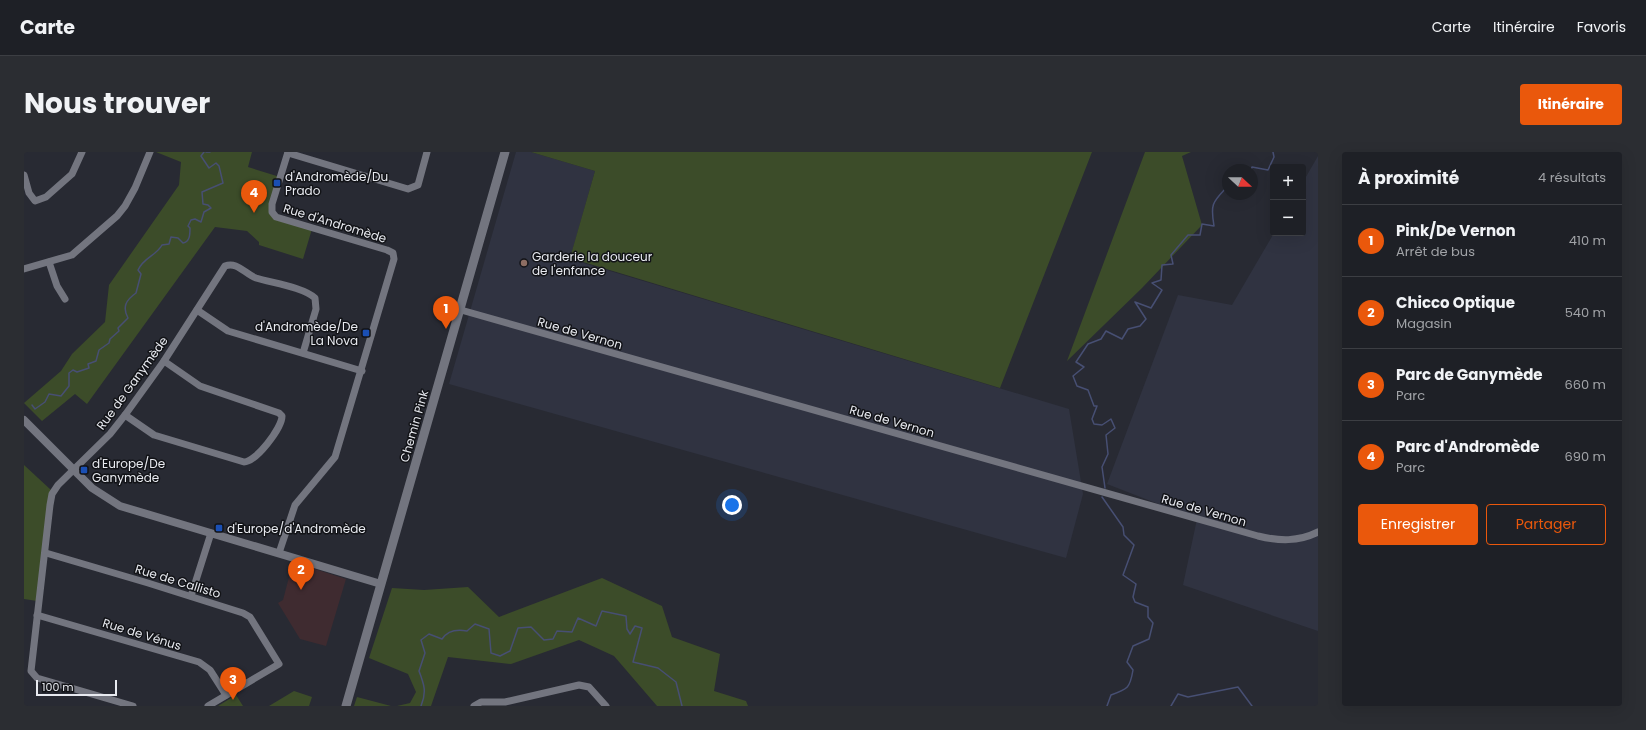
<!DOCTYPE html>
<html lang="fr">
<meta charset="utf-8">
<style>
body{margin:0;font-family:Poppins,sans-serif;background:#2b2d32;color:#f1f3f6}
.controls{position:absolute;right:12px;top:12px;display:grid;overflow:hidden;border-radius:4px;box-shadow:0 4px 16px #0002}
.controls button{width:36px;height:36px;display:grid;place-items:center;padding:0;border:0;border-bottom:1px solid #3c3e43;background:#1e2026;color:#f1f3f6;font:20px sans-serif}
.compass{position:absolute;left:1198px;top:12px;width:36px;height:36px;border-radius:50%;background:#1e2026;box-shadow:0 4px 16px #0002;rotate:112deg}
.scale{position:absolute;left:12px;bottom:10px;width:81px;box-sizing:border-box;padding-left:4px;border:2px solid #e8eaf0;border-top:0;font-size:11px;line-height:14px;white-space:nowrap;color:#e8eaf0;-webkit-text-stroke:3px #121317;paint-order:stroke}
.you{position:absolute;left:708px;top:353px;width:14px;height:14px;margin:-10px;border:3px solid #fff;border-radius:50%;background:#1a73e8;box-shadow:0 0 0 6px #1a73e833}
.badge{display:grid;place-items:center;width:26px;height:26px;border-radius:50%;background:#ea580c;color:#fff;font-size:13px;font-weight:700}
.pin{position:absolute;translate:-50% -33px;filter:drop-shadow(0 1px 2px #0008)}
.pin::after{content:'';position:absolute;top:21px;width:14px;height:12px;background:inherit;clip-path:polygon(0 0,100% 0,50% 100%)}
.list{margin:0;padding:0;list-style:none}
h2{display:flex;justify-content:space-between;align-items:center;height:52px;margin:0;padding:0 16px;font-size:17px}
h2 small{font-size:13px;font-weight:400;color:#a1a3a7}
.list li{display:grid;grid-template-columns:26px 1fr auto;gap:12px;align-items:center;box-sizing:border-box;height:72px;padding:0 16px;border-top:1px solid #3c3e43}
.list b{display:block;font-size:15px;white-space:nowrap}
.list p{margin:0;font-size:13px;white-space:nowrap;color:#a1a3a7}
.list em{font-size:13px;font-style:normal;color:#a1a3a7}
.actions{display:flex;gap:8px;padding:12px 16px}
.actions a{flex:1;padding:9px 0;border:1px solid #ea580c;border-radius:4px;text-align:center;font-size:14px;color:#ea580c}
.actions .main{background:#ea580c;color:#fff}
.map{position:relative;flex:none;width:1294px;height:554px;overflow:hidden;border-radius:4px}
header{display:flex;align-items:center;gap:24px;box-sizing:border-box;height:56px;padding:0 20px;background:#1e2026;border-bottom:1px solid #3c3e43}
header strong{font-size:19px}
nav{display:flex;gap:22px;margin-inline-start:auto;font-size:14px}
.intro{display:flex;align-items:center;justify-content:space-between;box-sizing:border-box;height:96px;padding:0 24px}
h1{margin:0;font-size:28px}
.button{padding:10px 18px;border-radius:4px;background:#ea580c;color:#fff;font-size:14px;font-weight:700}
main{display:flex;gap:24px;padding:0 24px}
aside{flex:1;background:#1e2026;border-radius:4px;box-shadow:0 4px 16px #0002}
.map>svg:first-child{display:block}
</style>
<header>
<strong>Carte</strong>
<nav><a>Carte</a><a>Itinéraire</a><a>Favoris</a></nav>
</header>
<div class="intro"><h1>Nous trouver</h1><a class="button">Itinéraire</a></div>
<main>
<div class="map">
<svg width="1294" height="554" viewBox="0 0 1294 554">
<rect width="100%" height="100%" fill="#282a33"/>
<!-- commercial -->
<path fill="#3f2b30" d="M269,410L322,427L302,494L276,487L254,451L259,448Z"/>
<!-- built -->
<g fill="#303341">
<path d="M492,0H507L571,19L546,107L1045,257L1059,342L1042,406L425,232Z"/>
<path d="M1294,4V479L1159,433L1173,367L1083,332L1154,143L1208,153L1250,81H1279V30Z"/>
</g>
<!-- green -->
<g fill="#3c4c29">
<path d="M132,0H228L224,15L256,25L248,60L288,77L279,107L235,93V90L223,79L191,75L63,252L51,242L18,269L0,251L37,219L48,202L81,170L85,133L155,33L157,10Z"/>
<path d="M507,0H1068L976,236L546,106L571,19Z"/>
<path d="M1121,0H1167L1158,4L1178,73L1118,136L1043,209Z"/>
<path d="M0,313L27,338L13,449L0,447Z"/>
<path d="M578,426L638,454L648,485L696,502L690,539L722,549L724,554H633L590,504L555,488L487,512L424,505L407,554H373L386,551L392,540L384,522L345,506L368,436L400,438L444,435L475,465Z"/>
<path d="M270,539L288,545L285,554H245Z"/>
<path d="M212,543L219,554H194Z"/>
<path d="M333,545L367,554H330Z"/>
</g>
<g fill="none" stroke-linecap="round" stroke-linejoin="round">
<!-- stream -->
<g stroke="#474f73" stroke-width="1.5">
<path d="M182,0H186"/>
<path d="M1227,18L1228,15L1244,18L1250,5L1249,0"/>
<path d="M8,253L11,257L21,250L25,242L37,244L45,234V221L49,218L53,220L65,216L64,212L72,209L75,198L85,191L86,187L95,179L94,176L104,166C98,155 102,148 112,141L117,122L114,118C120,105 132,104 138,93L145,92L147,85L154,86L159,91C166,90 166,82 166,76L164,74L167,68L171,67L177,70L180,60L187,56L184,53L179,52L178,40L199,31L195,14L192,11L185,16L177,4L180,0"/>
<path d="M1081,336L1078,315L1084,302L1082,283L1091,276L1087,267L1078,273L1070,272L1068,267L1073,254H1070L1064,238L1053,234L1049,224L1060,215L1052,210L1064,192L1077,187L1082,179L1098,187L1104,177L1116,174L1122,167L1111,150L1127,156L1138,138L1128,131L1137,128L1138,113L1149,112L1147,103L1164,83H1176L1178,72L1190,74C1186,51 1189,50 1204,34"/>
<path d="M1078,345L1099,375L1100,383L1110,393L1099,423L1112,432L1109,445L1111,450L1124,455V465L1129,471L1125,487L1109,494L1103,510L1109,518C1106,536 1104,537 1087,543L1083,554"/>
<path d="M397,554C403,540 400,532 395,519L401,501L397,488L405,482L418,487C424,478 433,477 443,479L451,472L465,477L467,501L476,504L486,499L494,476L507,475L520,488L529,487L533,479L548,480L554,466L572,474L578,459L602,464L603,477L606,482L611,474L618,476L609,510L634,516L652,530L658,554"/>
<path d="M1147,554L1154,542L1164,545L1214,535L1228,554"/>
</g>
<!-- minor -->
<g stroke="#73757f" stroke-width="7">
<path d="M264,1L384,37L394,33L403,0"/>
<path d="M0,23L5,41L11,49L22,45L48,22L58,0"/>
<path d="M25,110L33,134L41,147"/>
<path d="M0,117L48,103L93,64L101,54L111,36L126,0"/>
<path d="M173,158L204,179L338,219"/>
<path d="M437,158L1234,384C1255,389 1274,390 1294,380"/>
<path d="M101,263L130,283L220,310C232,310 258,276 258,264L255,261L176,234L140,209"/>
<path d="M22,401L124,431L219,461L226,465L255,512L184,554"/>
<path d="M255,401L271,353L311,305L370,107L369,101L363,98L252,65L248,60V52L264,0"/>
<path d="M167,444L187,381"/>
<path d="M13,463L175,510L186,518L202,543"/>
<path d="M109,554L13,526L7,519L26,353L28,342L34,333L86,282L101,263L140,209L201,114C213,109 221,122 232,126C248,131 279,135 291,146L292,157L279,201"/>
<path d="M450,554L457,550H481L555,533L565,535L582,554"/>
</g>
<!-- tertiary -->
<path stroke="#73757f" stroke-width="8" d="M0,268L68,336L96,354L357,432"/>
<!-- secondary -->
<path stroke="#73757f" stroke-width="9" d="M322,554L481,0"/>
</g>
<!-- markers -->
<g fill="#1a4fb4" stroke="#121317" stroke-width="1.5">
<rect x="249" y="27" width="8" height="8" rx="2"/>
<rect x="338" y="177" width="8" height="8" rx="2"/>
<rect x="56" y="314" width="8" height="8" rx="2"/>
<rect x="191" y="372" width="8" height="8" rx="2"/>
</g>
<circle fill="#8d6e63" stroke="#121317" stroke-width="1.5" cx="500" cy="111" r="4"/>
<g text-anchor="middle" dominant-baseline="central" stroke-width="3" stroke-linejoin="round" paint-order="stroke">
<!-- poi labels -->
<g font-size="12" fill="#e8eaf0" stroke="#121317" text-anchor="start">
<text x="261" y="24">d'Andromède/Du<tspan x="261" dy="14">Prado</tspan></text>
<text x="508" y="104">Garderie la douceur<tspan x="508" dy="14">de l'enfance</tspan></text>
<text x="334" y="174" text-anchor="end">d'Andromède/De<tspan x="334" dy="14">La Nova</tspan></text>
<text x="68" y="311">d'Europe/De<tspan x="68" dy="14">Ganymède</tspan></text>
<text x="203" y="376">d'Europe/d'Andromède</text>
</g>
<!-- street labels -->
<g font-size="12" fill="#e8eaf0" stroke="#121317">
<text transform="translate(311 71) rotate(17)">Rue d'Andromède</text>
<text transform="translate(556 181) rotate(16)">Rue de Vernon</text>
<text transform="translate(108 231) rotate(-54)">Rue de Ganymède</text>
<text transform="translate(868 269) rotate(16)">Rue de Vernon</text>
<text transform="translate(390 274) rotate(-74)">Chemin Pink</text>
<text transform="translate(1180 358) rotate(16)">Rue de Vernon</text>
<text transform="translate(154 429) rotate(17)">Rue de Callisto</text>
<text transform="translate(118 482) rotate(17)">Rue de Vénus</text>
</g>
</g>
</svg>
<div class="controls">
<button>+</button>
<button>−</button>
</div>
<svg class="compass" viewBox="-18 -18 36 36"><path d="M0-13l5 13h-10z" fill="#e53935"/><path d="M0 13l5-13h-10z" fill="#a1a3a7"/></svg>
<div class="scale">100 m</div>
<div class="you"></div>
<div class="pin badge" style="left:422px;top:177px">1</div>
<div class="pin badge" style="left:277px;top:438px">2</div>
<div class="pin badge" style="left:209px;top:548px">3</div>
<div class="pin badge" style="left:230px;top:61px">4</div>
</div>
<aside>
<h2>À proximité<small>4 résultats</small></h2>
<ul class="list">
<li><span class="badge">1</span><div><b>Pink/De Vernon</b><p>Arrêt de bus</p></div><em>410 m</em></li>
<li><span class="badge">2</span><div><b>Chicco Optique</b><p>Magasin</p></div><em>540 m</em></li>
<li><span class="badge">3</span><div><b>Parc de Ganymède</b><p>Parc</p></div><em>660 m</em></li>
<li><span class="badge">4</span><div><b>Parc d'Andromède</b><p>Parc</p></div><em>690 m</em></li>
</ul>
<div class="actions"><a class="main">Enregistrer</a><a>Partager</a></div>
</aside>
</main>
